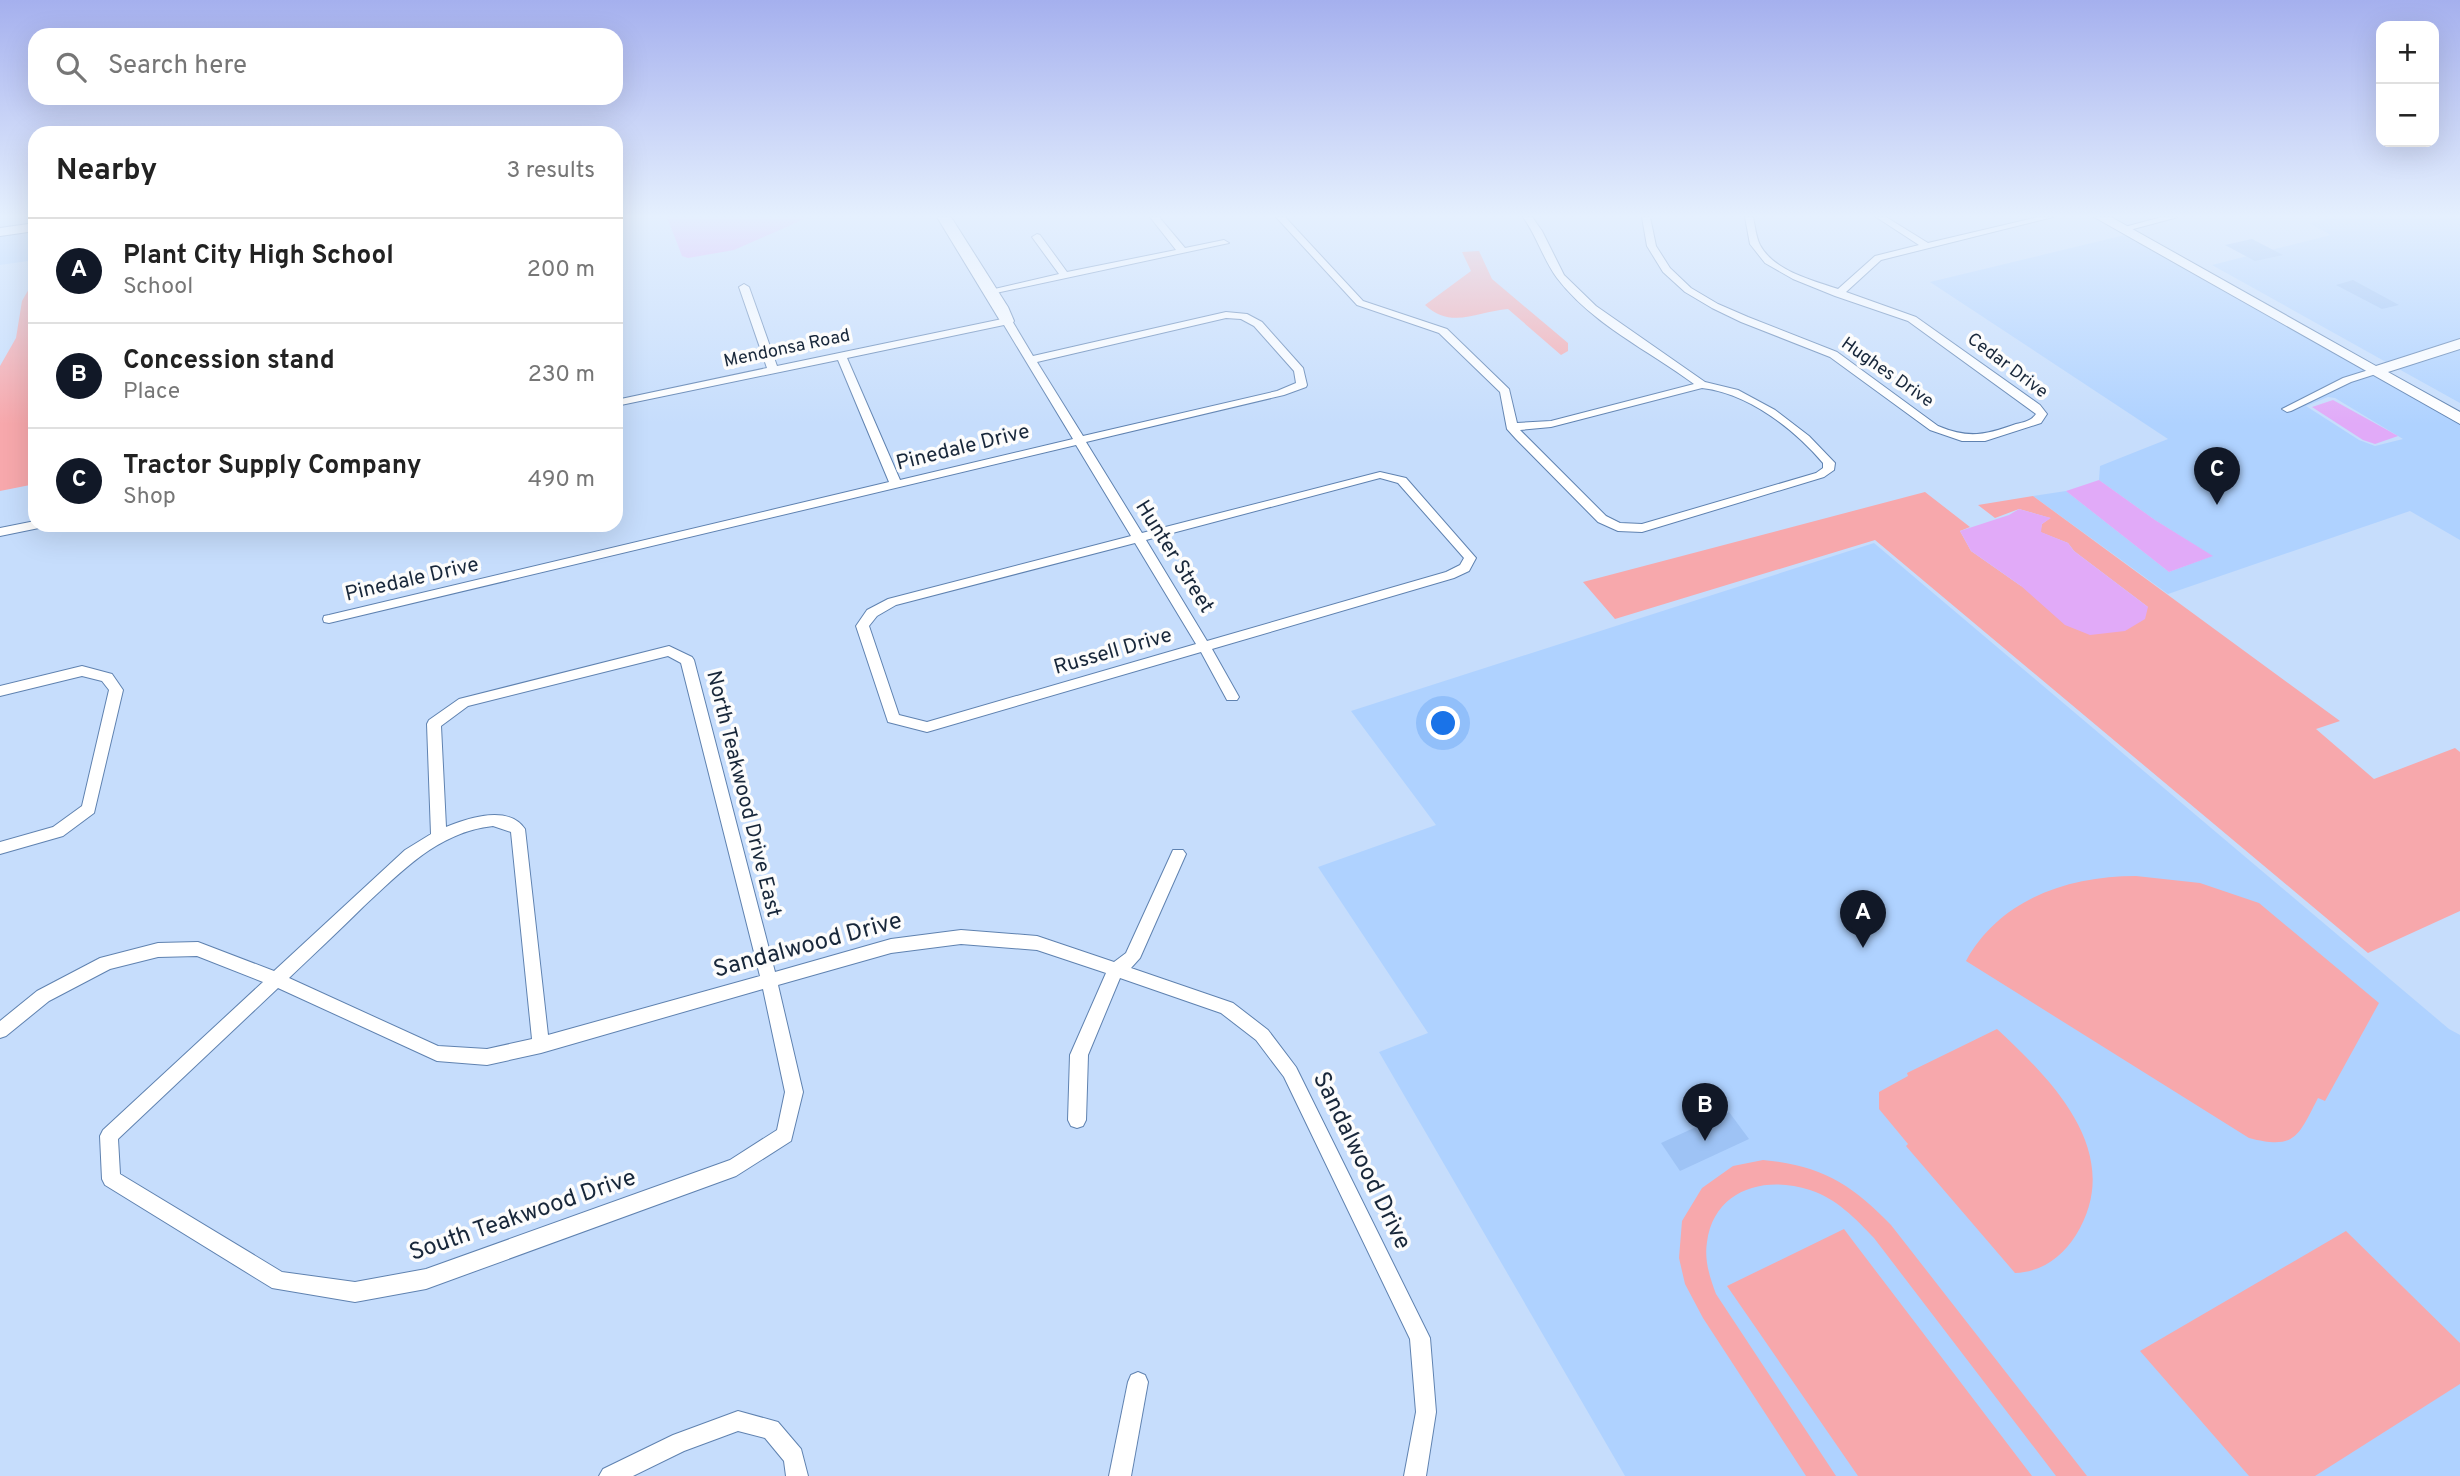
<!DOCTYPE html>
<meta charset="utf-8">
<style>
body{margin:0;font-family:Overpass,sans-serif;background:#f6f6f6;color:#222}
.controls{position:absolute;right:21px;top:21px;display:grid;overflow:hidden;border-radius:14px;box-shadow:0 7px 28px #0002}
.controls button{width:63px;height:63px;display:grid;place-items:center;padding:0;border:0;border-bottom:2px solid #e0e0e0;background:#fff;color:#222;font:35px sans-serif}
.you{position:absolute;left:1444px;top:724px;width:24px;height:24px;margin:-18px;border:5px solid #fff;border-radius:50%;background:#1a73e8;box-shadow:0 0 0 10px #1a73e833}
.badge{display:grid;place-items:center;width:46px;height:46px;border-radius:50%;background:#111827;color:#fff;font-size:23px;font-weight:700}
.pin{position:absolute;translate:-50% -58px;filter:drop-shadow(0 2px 4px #0008)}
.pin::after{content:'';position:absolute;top:37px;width:24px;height:21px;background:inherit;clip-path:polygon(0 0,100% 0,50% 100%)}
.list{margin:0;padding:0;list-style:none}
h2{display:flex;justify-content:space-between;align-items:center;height:91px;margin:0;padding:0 28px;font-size:30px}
h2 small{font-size:23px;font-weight:400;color:#767676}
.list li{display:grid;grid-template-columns:46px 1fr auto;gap:21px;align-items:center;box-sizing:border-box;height:105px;padding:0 28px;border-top:2px solid #e0e0e0}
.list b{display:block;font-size:26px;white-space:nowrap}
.list p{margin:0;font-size:23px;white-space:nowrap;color:#767676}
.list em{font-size:23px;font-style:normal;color:#767676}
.icon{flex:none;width:38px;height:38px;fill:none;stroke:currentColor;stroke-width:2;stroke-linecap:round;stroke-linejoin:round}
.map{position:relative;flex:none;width:2460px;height:1476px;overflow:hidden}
.search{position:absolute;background:#fff;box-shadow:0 7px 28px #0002;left:28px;top:28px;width:595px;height:77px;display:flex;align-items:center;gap:18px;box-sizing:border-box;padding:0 24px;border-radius:21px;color:#767676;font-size:26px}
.panel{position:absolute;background:#fff;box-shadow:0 7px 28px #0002;left:28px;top:126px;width:595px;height:406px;border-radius:21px}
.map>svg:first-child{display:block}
</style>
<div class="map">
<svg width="2460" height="1476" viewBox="0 0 2460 1476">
<rect width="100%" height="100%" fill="#c6ddfc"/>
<!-- built -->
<g fill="#afd2ff" fill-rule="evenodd">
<path d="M2334,217H2460V339L2386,362L2212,265L2331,235L2309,223Z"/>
<path d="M35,229V260L0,265V234Z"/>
<path d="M2125,235L2460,423V540L2410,511L2168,594L2033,496L2066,491L2169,572L2212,556L2155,520L2099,480L2100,466L2168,439L1930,282ZM2328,397L2335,398L2403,439L2375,446L2359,440L2306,406Z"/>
<path d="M2460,349V403L2397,368Z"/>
<path d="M1874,543L2449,1029L2460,1035V1476H1625L1379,1052L1428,1033L1318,867L1436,825L1351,711Z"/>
</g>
<!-- green -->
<g fill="#f7a8ac">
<path d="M1479,251L1492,279L1568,343V351L1561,355L1508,309C1479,311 1451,330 1425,305L1471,271L1462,252Z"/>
<path d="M35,261V484L0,491V366L16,338L22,301L34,280Z"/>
<path d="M1925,492L1970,527L1960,531L1971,551L2021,586L2148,607L2074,551L2068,543L2040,532L2042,524L2050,518L2019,509L1995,518L1978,505L2033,496L2340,721L2316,729L2374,779L2455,748L2460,752V911L2368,953L1875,540L1615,619L1583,582Z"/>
<path d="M2136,876L2200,883L2259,903L2379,1003L2325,1101L2318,1098C2298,1137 2295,1150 2249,1138L1966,961C2000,899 2068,876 2136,876Z"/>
<path d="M1997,1029C2053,1081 2126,1154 2076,1235C2062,1257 2042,1272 2015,1273L1906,1146L1908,1144L1879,1109V1092L1908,1076L1907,1073Z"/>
<path d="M1763,1160C1820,1165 1852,1184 1891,1225L2087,1476H2056L1874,1238C1855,1218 1837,1199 1810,1190C1764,1175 1714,1190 1707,1242C1704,1260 1710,1278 1716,1294L1836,1476H1806L1703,1318L1685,1284L1679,1258L1682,1221L1702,1188L1733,1166Z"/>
<path d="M1844,1229L1856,1245L2032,1476H1858L1727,1286Z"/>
<path d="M2346,1231L2460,1343V1384L2315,1476H2249L2140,1351Z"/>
</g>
<!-- water -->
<g fill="#e1aaf8">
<path d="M667,217H809L734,250L688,258L682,256Z"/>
<path d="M2333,400L2398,436L2375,444L2363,440L2312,407Z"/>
<path d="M2099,480L2155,520L2213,556L2169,572L2066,491Z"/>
<path d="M2019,509L2051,518L2042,524L2041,532L2068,543L2074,551L2148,607L2145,619L2125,631L2090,635L2065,625L2021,586L1971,551L1960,531L2009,515Z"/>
</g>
<!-- building -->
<g fill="#9ec3f5">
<path d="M2252,239L2283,255L2255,261L2225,245Z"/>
<path d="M2353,280L2399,305L2382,309L2336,285Z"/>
<path d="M1729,1112L1749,1139L1680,1171L1661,1143Z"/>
</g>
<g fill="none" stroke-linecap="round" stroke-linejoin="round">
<defs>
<g id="street">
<path d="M1150,217H1159L1185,248L1224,240L1229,243L991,294L986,291L1059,274L1032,237L1037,234L1040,235L1067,272L1176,250Z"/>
<path d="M1276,217H1285L1363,301L1447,329L1509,389L1517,423L1551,421L1694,384C1648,350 1592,324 1557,278C1543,259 1537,236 1523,217H1532L1542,231L1564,275L1596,306L1705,382L1738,390L1775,410L1809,436L1835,463L1834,470L1824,477L1642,532L1618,531L1598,522L1516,439L1507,429L1500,392L1439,333L1357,305ZM1702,388C1748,393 1794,429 1823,463V468L1816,473L1642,524L1620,523L1606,516L1520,430L1551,427Z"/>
<path d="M1642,217H1650L1656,246L1670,268L1691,288L1718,304L1748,317L1837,352L1938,426C1969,439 1985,435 2016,424C2024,422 2031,421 2036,414L1908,321L1835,296L1793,279L1765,263L1750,244L1745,217H1753C1755,226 1756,237 1760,245C1774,271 1812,280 1838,289L1875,256L1919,245L1876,217H1886L1928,243L2038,217H2053L1881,260L1846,292L1916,317L2040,405L2047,414L2041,423L1985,441H1962L1930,430L1830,357L1741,322L1712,308L1685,292L1663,272L1647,246Z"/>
<path d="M2162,217H2178L2122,232L2117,229Z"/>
<path d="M744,284L749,287L777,366L1007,318L1011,319L1033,356L1226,312L1247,314L1262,322L1303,368L1307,385L1306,387L1284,395L1086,442L1142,533L1380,472L1406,478L1476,558L1469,571L1454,578L1212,649L1239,697L1237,700H1227L1201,652L927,732L888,722L856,626L867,610L888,599L1131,536L1076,445L329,623L324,622L323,619L324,616L329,615L889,482L838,360L616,406V400L767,368L739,287ZM1226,318L1241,319L1254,326L1294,371L1296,383L1277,391L1083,436L1037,362ZM1004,325L1073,439L900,480L847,358ZM1380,478L1398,483L1464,558L1460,565L1446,572L1207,641L1146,540ZM1135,543L1196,644L927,722L899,715L869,626L877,616L896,605Z"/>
<path d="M2375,368L2380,371L2379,373L2351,382L2291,411L2287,412L2282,409L2343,378Z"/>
<path d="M35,521V525H41L39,528L0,536V528Z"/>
<path d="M669,646L692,657L694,660L775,972L891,939L961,930L1037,936L1114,962L1126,953L1173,850H1183L1186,854L1140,958L1131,968L1233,1003L1268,1030L1296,1067L1430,1338L1436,1412L1426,1476H1404L1416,1412L1410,1339L1284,1077L1256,1040L1221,1013L1120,978L1088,1055L1086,1120L1083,1126L1077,1128L1071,1126L1068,1120L1070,1055L1106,973L1037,950L961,944L891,953L778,985L803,1092L791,1141L736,1176L426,1289L355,1302L272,1288L105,1185L102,1179L100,1136L103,1130L263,982L197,956L158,957L110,969L49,1001L6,1036L0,1038V1021L37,991L100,958L158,943L198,942L274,971L405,850L431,834L427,724L429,720L459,699ZM668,656L681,663L760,976L548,1035L525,829C508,804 468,818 446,827L441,726L468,706ZM493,826L511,832L532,1039L487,1049L438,1046L289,978C314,954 339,931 363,907C402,871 438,832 493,826ZM278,988L437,1061L487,1065L541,1053L763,989L785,1092L777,1130L730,1160L426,1269L355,1282L282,1272L120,1174L118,1139Z"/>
<path d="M82,666L112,674L123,690L94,813L63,836L0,854V842L53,827L82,806L109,690L102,681L82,676L0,696V686Z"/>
<path d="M1138,1372L1145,1375L1148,1382L1131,1476H1109L1128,1382L1131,1375Z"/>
<path d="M738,1411L778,1422L801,1449L808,1476H786L784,1461L765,1438L738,1431L684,1451L633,1476H599L603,1469L673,1435Z"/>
</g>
<g id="secondary">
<path d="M937,217H951L1008,307L1014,321L1012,324H1002Z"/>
<path d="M2094,217H2111L2376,366L2460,339V349L2388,372L2460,412V424Z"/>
<path d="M35,223V231L0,236V228Z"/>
</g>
</defs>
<!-- street casing -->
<use href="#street" stroke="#5f82b0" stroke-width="2"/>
<!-- secondary casing -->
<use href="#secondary" stroke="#5f82b0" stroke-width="2"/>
<!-- street -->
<use href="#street" fill="#fff" fill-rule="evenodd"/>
<!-- secondary -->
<use href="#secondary" fill="#fff" fill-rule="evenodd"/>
</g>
<!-- sky -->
<linearGradient id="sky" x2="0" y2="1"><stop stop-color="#a5b0ee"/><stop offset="0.51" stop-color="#e5f0fe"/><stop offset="1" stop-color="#e5f0fe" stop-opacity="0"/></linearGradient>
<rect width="2460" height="424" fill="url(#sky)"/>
<g text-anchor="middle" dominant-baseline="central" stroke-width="7" stroke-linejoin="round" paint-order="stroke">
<!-- far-street labels -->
<g font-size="18" fill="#18273a" stroke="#fcfcfc">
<text transform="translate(787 349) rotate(-12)">Mendonsa Road</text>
<text transform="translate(2007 366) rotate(37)">Cedar Drive</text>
<text transform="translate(1887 373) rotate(35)">Hughes Drive</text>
</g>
<!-- street labels -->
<g font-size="21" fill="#18273a" stroke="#fcfcfc">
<text transform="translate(963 448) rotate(-14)">Pinedale Drive</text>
<text transform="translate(1174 557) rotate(58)">Hunter Street</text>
<text transform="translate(412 580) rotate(-13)">Pinedale Drive</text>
<text transform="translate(1113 652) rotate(-16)">Russell Drive</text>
<text transform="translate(743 794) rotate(76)">North Teakwood Drive East</text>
</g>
<!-- near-street labels -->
<g font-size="24" fill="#18273a" stroke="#fcfcfc">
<text transform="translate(808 946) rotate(-15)">Sandalwood Drive</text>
<text transform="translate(1361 1161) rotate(64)">Sandalwood Drive</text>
<text transform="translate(523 1216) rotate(-19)">South Teakwood Drive</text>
</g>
</g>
</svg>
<div class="controls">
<button>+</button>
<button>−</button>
</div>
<div class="you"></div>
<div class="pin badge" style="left:1863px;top:948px">A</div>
<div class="pin badge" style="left:1705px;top:1141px">B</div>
<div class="pin badge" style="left:2217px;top:505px">C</div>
<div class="search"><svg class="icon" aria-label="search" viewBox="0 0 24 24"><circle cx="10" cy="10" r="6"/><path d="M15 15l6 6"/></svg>Search here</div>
<section class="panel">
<h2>Nearby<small>3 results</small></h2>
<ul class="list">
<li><span class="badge">A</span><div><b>Plant City High School</b><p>School</p></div><em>200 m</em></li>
<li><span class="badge">B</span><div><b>Concession stand</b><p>Place</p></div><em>230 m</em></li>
<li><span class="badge">C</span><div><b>Tractor Supply Company</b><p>Shop</p></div><em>490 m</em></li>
</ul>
</section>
</div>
